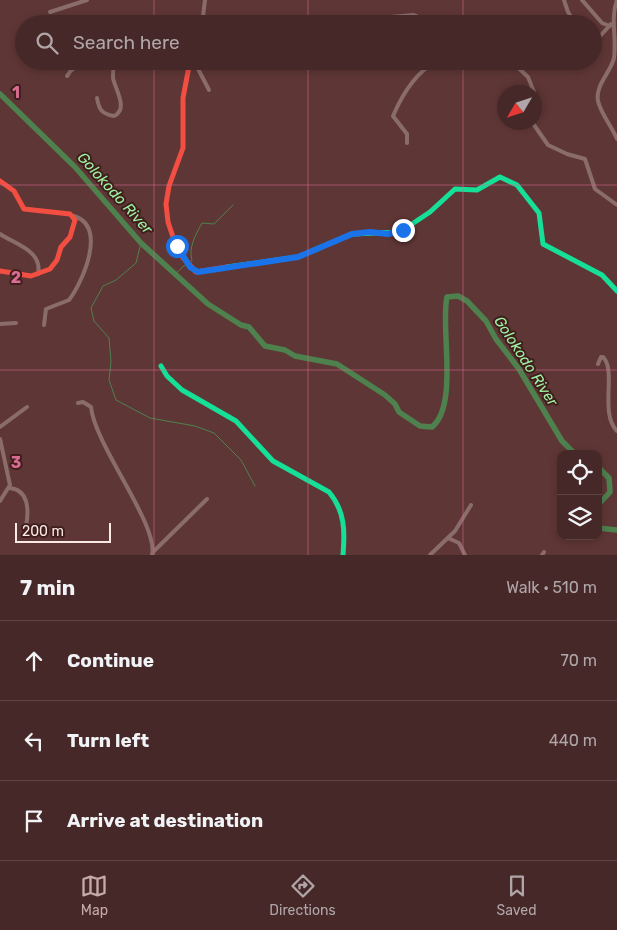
<!DOCTYPE html>
<meta charset="utf-8">
<style>
body{margin:0;font-family:Rubik,sans-serif;background:#4d3030;color:#f1f3f6}
.controls{position:absolute;right:15px;bottom:15px;display:grid;overflow:hidden;border-radius:10px;box-shadow:0 2px 8px #0003}
.controls button{width:45px;height:45px;display:grid;place-items:center;padding:0;border:0;border-bottom:1px solid #5e4445;background:#462828;color:#f1f3f6;font:25px sans-serif}
.compass{position:absolute;left:497px;top:85px;width:45px;height:45px;border-radius:50%;background:#462828;box-shadow:0 2px 8px #0003;rotate:231deg}
.scale{position:absolute;left:15px;bottom:12px;width:96px;box-sizing:border-box;padding-left:5px;border:2px solid #fbe9e6;border-top:0;font-size:14px;line-height:18px;white-space:nowrap;color:#fbe9e6;-webkit-text-stroke:4px #3f1e1c;paint-order:stroke}
.stop{position:absolute;width:15px;height:15px;margin:-11px;border:4px solid #1a73e8;border-radius:50%;background:#fff}
.stop.end{background:#1a73e8;border-color:#fff;box-shadow:0 1px 5px #0008}
.list{margin:0;padding:0;list-style:none}
h2{display:flex;justify-content:space-between;align-items:center;height:65px;margin:0;padding:0 20px;font-size:21px}
h2 small{font-size:16px;font-weight:400;color:#b0a6a8}
.list li{display:grid;grid-template-columns:32px 1fr auto;gap:15px;align-items:center;box-sizing:border-box;height:80px;padding:0 20px;border-top:1px solid #5e4445}
.list b{display:block;font-size:19px;white-space:nowrap}
.list em{font-size:16px;font-style:normal;color:#b0a6a8}
.icon{flex:none;width:28px;height:28px;fill:none;stroke:currentColor;stroke-width:2;stroke-linecap:round;stroke-linejoin:round}
.map{position:relative;flex:none;width:617px;height:555px;overflow:hidden}
.search{position:absolute;background:#462828;box-shadow:0 2px 8px #0003;left:15px;right:15px;top:15px;height:55px;display:flex;align-items:center;gap:12px;box-sizing:border-box;padding:0 18px;border-radius:28px;color:#b0a6a8;font-size:19px}
.sheet{height:305px;background:#462828}
nav{display:flex;justify-content:space-around;align-items:center;box-sizing:border-box;height:70px;border-top:1px solid #5e4445;background:#462828;font-size:14px;color:#b0a6a8}
nav a{display:grid;justify-items:center;gap:2px}
nav .on{color:#c4aaa8}
.map>svg:first-child{display:block}
</style>
<div class="map">
<svg width="617" height="555" viewBox="0 0 617 555">
<rect width="100%" height="100%" fill="#5e3635"/>
<g fill="none" stroke-linecap="round" stroke-linejoin="round">
<!-- stream -->
<g stroke="#4e814e" stroke-width="1">
<path d="M141,243L136,263L116,280L103,286L91,308L94,321L109,338L111,362L109,380L116,400L150,418L195,426L214,433L241,460L255,486"/>
<path d="M189,264L192,260C188,248 196,234 202,223L214,224L233,205"/>
<path d="M174,275L186,264"/>
</g>
<!-- river -->
<g stroke="#4e814e" stroke-width="5.5">
<path d="M0,94L75,167L141,243L208,304L241,325L249,327L265,346L285,350L295,356L337,364L385,395L395,404L399,412L420,426L432,427C459,405 440,326 447,297L458,296L467,301L486,321L496,339L519,369L562,441L575,454"/>
<path d="M598,467L609,478L610,492L598,505"/>
<path d="M598,528L617,530"/>
</g>
<!-- street -->
<g stroke="#8a6d6b" stroke-width="4">
<path d="M564,0L568,12L576,24"/>
<path d="M582,0L602,23L610,26"/>
<path d="M617,0C610,19 617,39 614,58C611,72 595,85 598,101C601,114 612,127 617,139"/>
<path d="M50,12L87,0"/>
<path d="M390,17L414,15L435,24"/>
<path d="M202,24L205,0"/>
<path d="M593,44L611,24"/>
<path d="M194,61L209,90"/>
<path d="M511,61L528,77L534,92"/>
<path d="M551,61H562"/>
<path d="M67,76C80,50 132,74 156,61"/>
<path d="M534,94V103"/>
<path d="M97,98C99,110 102,114 114,116C129,109 115,89 113,78C113,74 113,69 114,65"/>
<path d="M532,122L548,145L567,154L585,159L595,189L617,205"/>
<path d="M407,143V134L393,116C402,95 416,72 437,61"/>
<path d="M0,234C15,244 43,251 38,274"/>
<path d="M0,324L16,323"/>
<path d="M44,325L46,309L69,300C82,283 108,227 74,216"/>
<path d="M598,364L601,357H603C617,371 599,413 617,431"/>
<path d="M78,403L83,402L91,407C95,446 159,525 152,555"/>
<path d="M0,427L27,407"/>
<path d="M0,439L10,485L0,501"/>
<path d="M9,488C29,489 29,511 26,526"/>
<path d="M448,538L459,543L465,555"/>
<path d="M153,552L207,499"/>
<path d="M430,555L455,531L471,505"/>
<path d="M542,555L544,552"/>
</g>
<!-- fast -->
<g stroke="#16e098" stroke-width="5">
<path d="M227,267L298,257L352,234L400,232L430,212L455,189L477,190L500,177L517,185L539,213L543,244L602,275L617,291"/>
<path d="M161,366L167,376L182,390L236,421L273,461L329,492C345,511 345,531 343,555"/>
</g>
<!-- jam -->
<g stroke="#f24e42" stroke-width="5">
<path d="M190,61L183,98V148L169,186L166,204L168,222L178,252L196,272L227,267"/>
<path d="M0,181L14,191L24,209L70,214L75,220L70,237L61,247L57,260L50,269L31,276L0,271"/>
</g>
</g>
<g fill="none" stroke-linecap="round" stroke-linejoin="round">
<!-- route -->
<path stroke="#1a73e8" stroke-width="6" d="M177,246L190,267L198,272L298,257L352,234L370,232L388,234L403,230"/>
</g>
<!-- grid -->
<path fill="none" stroke="#d96c93" stroke-width="1" stroke-opacity="0.55" d="M154,0V24M308,0V24M463,0V24M154,61V555M308,61V555M463,61V555M0,185H617M0,370H617"/>
<g text-anchor="middle" dominant-baseline="central" stroke-width="4" stroke-linejoin="round" paint-order="stroke">
<!-- water labels -->
<g font-size="15" font-style="italic" fill="#9df2a2" stroke="#3f1e1c">
<text transform="translate(115 193) rotate(48)">Golokodo River</text>
<text transform="translate(526 361) rotate(57)">Golokodo River</text>
</g>
</g>
<g font-size="16" text-anchor="middle" font-weight="bold" fill="#d96c93" stroke="#3f1e1c" stroke-width="4" stroke-linejoin="round" paint-order="stroke">
<text x="16" y="98">1</text>
<text x="16" y="283">2</text>
<text x="16" y="468">3</text>
</g>
</svg>
<div class="controls">
<button><svg class="icon" aria-label="locate" viewBox="0 0 24 24"><circle cx="12" cy="12" r="6"/><path d="M12 2v4M12 18v4M2 12h4M18 12h4"/></svg></button>
<button><svg class="icon" aria-label="layers" viewBox="0 0 24 24"><path d="M12 4l9 5-9 5-9-5zM3 14l9 5 9-5"/></svg></button>
</div>
<svg class="compass" viewBox="-18 -18 36 36"><path d="M0-13l5 13h-10z" fill="#e53935"/><path d="M0 13l5-13h-10z" fill="#b0a6a8"/></svg>
<div class="scale">200 m</div>
<div class="stop" style="left:177px;top:246px"></div>
<div class="stop end" style="left:403px;top:230px"></div>
<div class="search"><svg class="icon" aria-label="search" viewBox="0 0 24 24"><circle cx="10" cy="10" r="6"/><path d="M15 15l6 6"/></svg>Search here</div>
</div>
<section class="sheet">
<h2>7 min<small>Walk · 510 m</small></h2>
<ul class="list">
<li><svg class="icon" aria-label="ahead" viewBox="0 0 24 24"><path d="M12 20V5M6 11l6-6 6 6"/></svg><div><b>Continue</b></div><em>70 m</em></li>
<li><svg class="icon" aria-label="left" viewBox="0 0 24 24"><path d="M17 20v-9H6M10 6l-5 5 5 5"/></svg><div><b>Turn left</b></div><em>440 m</em></li>
<li><svg class="icon" aria-label="arrive" viewBox="0 0 24 24"><path d="M6 21V4h12l-3 4 3 4H6"/></svg><div><b>Arrive at destination</b></div></li>
</ul>
</section>
<nav>
<a class="on"><svg class="icon" aria-label="map" viewBox="0 0 24 24"><path d="M3 6l6-2 6 2 6-2v14l-6 2-6-2-6 2zM9 4v14M15 6v14"/></svg>Map</a>
<a><svg class="icon" aria-label="directions" viewBox="0 0 24 24"><path d="M12 3l9 9-9 9-9-9zM9 14v-3h6M13 9l2 2-2 2"/></svg>Directions</a>
<a><svg class="icon" aria-label="saved" viewBox="0 0 24 24"><path d="M7 4h10v16l-5-4-5 4z"/></svg>Saved</a>
</nav>
